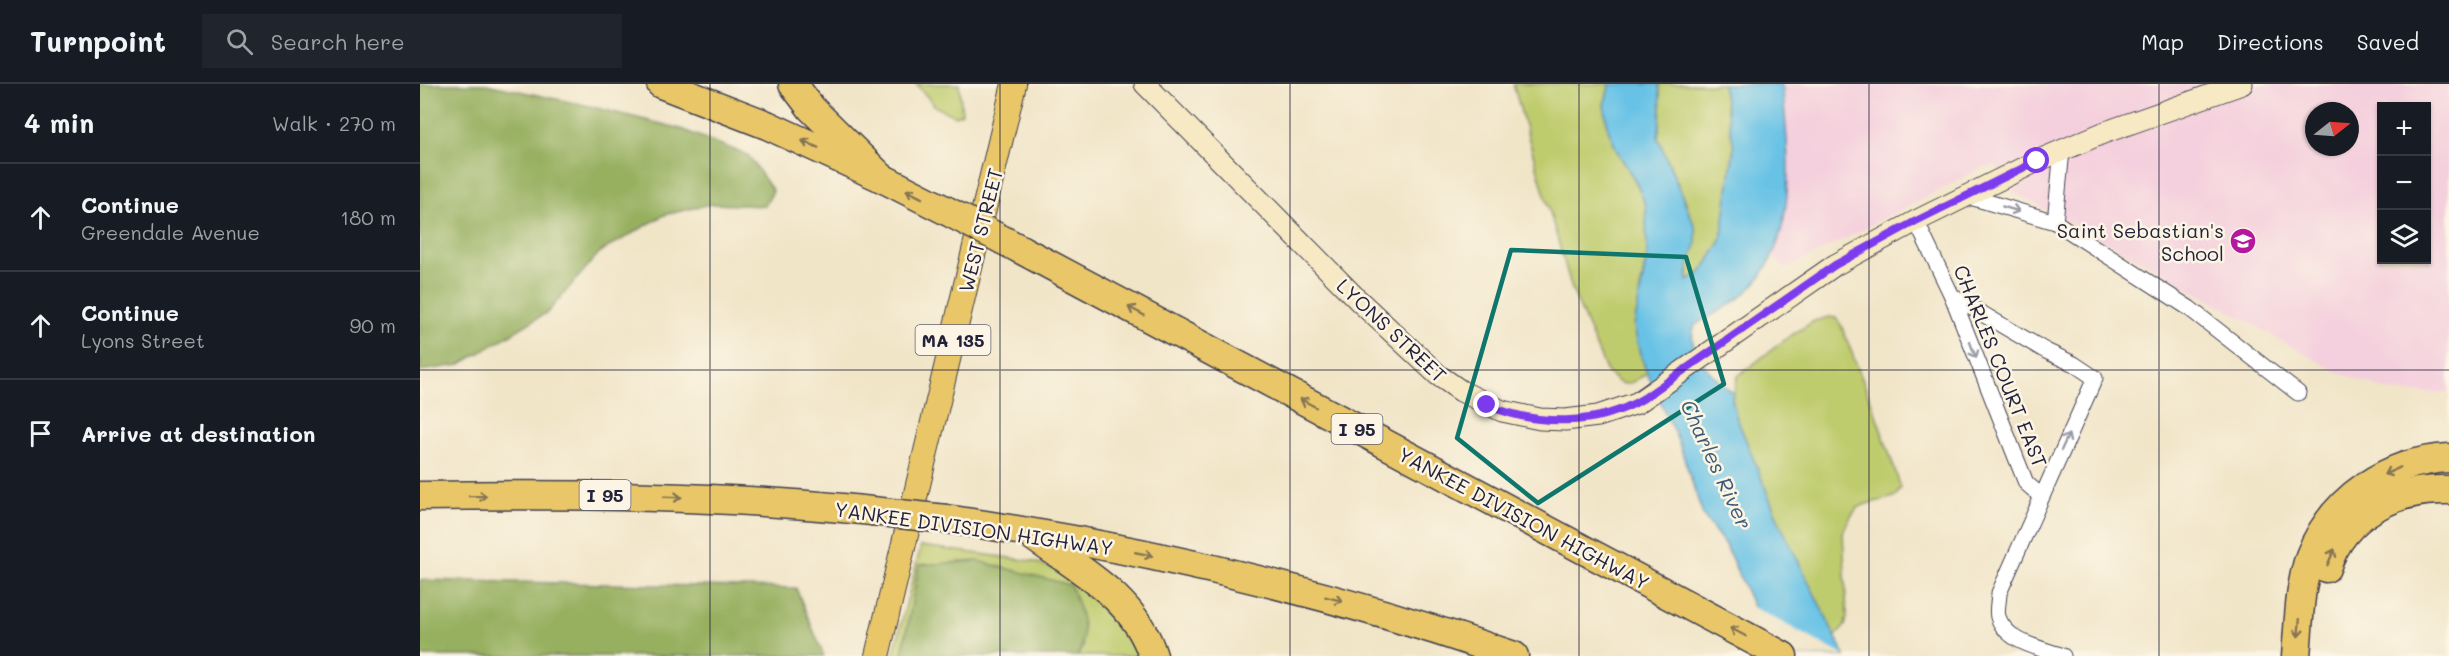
<!DOCTYPE html>
<meta charset="utf-8">
<style>
body{margin:0;font-family:Mali,sans-serif;background:#20242c;color:#f1f3f6}
.controls{position:absolute;right:18px;top:18px;display:grid;overflow:hidden;border-radius:0px;box-shadow:0 2px 4px #0004}
.controls button{width:54px;height:54px;display:grid;place-items:center;padding:0;border:0;border-bottom:2px solid #363941;background:#171b24;color:#f1f3f6;font:30px sans-serif}
.compass{position:absolute;left:1885px;top:18px;width:54px;height:54px;border-radius:50%;background:#171b24;box-shadow:0 2px 4px #0004;rotate:73deg}
.stop{position:absolute;width:18px;height:18px;margin:-14px;border:4px solid #7c3aed;border-radius:50%;background:#fff}
.stop.end{background:#7c3aed;border-color:#fff;box-shadow:0 2px 6px #0008}
.list{margin:0;padding:0;list-style:none}
h2{display:flex;justify-content:space-between;align-items:center;height:78px;margin:0;padding:0 24px;font-size:26px}
h2 small{font-size:20px;font-weight:400;color:#9ea1a6}
.list li{display:grid;grid-template-columns:39px 1fr auto;gap:18px;align-items:center;box-sizing:border-box;height:108px;padding:0 24px;border-top:2px solid #363941}
.list b{display:block;font-size:22px;white-space:nowrap}
.list p{margin:0;font-size:20px;white-space:nowrap;color:#9ea1a6}
.list em{font-size:20px;font-style:normal;color:#9ea1a6}
.icon{flex:none;width:33px;height:33px;fill:none;stroke:currentColor;stroke-width:2;stroke-linecap:round;stroke-linejoin:round}
.map{position:relative;flex:none;width:2029px;height:572px;overflow:hidden}
header{display:flex;align-items:center;gap:36px;box-sizing:border-box;height:84px;padding:0 30px;background:#171b24;border-bottom:2px solid #363941}
header strong{font-size:28px}
nav{display:flex;gap:33px;margin-inline-start:auto;font-size:21px}
.search{width:420px;height:54px;background:#20242c;display:flex;align-items:center;gap:15px;box-sizing:border-box;padding:0 21px;border-radius:0px;color:#9ea1a6;font-size:22px}
main{display:flex}
aside{flex:1;background:#171b24}
.map>svg:first-child{display:block}
</style>
<header>
<strong>Turnpoint</strong>
<div class="search"><svg class="icon" aria-label="search" viewBox="0 0 24 24"><circle cx="10" cy="10" r="6"/><path d="M15 15l6 6"/></svg>Search here</div>
<nav><a>Map</a><a>Directions</a><a>Saved</a></nav>
</header>
<main>
<aside>
<h2>4 min<small>Walk · 270 m</small></h2>
<ul class="list">
<li><svg class="icon" aria-label="ahead" viewBox="0 0 24 24"><path d="M12 20V5M6 11l6-6 6 6"/></svg><div><b>Continue</b><p>Greendale Avenue</p></div><em>180 m</em></li>
<li><svg class="icon" aria-label="ahead" viewBox="0 0 24 24"><path d="M12 20V5M6 11l6-6 6 6"/></svg><div><b>Continue</b><p>Lyons Street</p></div><em>90 m</em></li>
<li><svg class="icon" aria-label="arrive" viewBox="0 0 24 24"><path d="M6 21V4h12l-3 4 3 4H6"/></svg><div><b>Arrive at destination</b></div></li>
</ul>
</aside>
<div class="map">
<svg width="2029" height="572" viewBox="0 0 2029 572">
<rect width="100%" height="100%" fill="#fcf5e5"/>
<filter id="ink" filterUnits="userSpaceOnUse"><feTurbulence type="fractalNoise" baseFrequency=".0167" numOctaves="2"/><feDisplacementMap in="SourceGraphic" scale="12" xChannelSelector="R" yChannelSelector="G"/><feConvolveMatrix kernelMatrix="1 2 1 2 8 2 1 2 1" color-interpolation-filters="sRGB"/></filter>
<filter id="wash" filterUnits="userSpaceOnUse"><feTurbulence type="fractalNoise" baseFrequency=".008" numOctaves="4" result="noise"/><feDisplacementMap in="SourceGraphic" scale="24" xChannelSelector="R" yChannelSelector="G"/><feGaussianBlur stdDeviation="1.35" result="paint"/><feColorMatrix in="noise" values="0 0 0 0 0 0 0 0 0 0 0 0 0 0 0 0 0 1.4 0 .05"/><feComposite in="paint" operator="in"/></filter>
<g filter="url(#wash)">
<rect width="100%" height="100%" fill="#f1e5c8"/>
<!-- built -->
<path fill="#f4cfdd" fill-rule="evenodd" d="M1362,0H2029V308L2006,309L1969,307L1915,287L1694,162L1594,109L1576,81L1562,84L1366,185L1352,173L1364,137L1366,97L1365,38ZM1962,22H2006V176H1962ZM1894,27H1930V63H1894Z"/>
<!-- green -->
<g fill="#bfcc6e" stroke="#707754" stroke-width="1.5">
<path d="M496,0H539L542,29L535,32L516,23Z"/>
<path d="M1093,0H1190L1184,21L1197,67L1216,98L1226,122L1227,172L1219,210V266L1227,289C1208,303 1201,305 1186,286L1152,205Z"/>
<path d="M1239,0H1302L1314,63L1301,157L1282,188L1267,197L1271,172L1267,121L1238,54L1241,26Z"/>
<path d="M1409,233L1416,234L1421,241L1455,328L1481,404L1476,412C1447,423 1437,412 1423,449L1427,533L1425,542L1415,553L1360,440L1316,332L1312,315L1318,292L1367,254L1394,237Z"/>
<path d="M501,462L612,477L652,491L683,513L723,572H657L664,561L499,481L482,572H473Z"/>
</g>
<!-- forest -->
<g fill="#97b061" stroke="#5c694e" stroke-width="1.5">
<path d="M0,0H66L169,22L258,44L328,71L353,107L345,122L291,120L244,131L180,168L128,228L39,281L0,287Z"/>
<path d="M558,477L650,501C660,523 670,551 657,572H482L499,481Z"/>
<path d="M0,496L376,504L404,572H0Z"/>
</g>
<!-- water -->
<path fill="#68c2e6" stroke="#457290" stroke-width="1.5" d="M1190,0H1239L1241,26L1238,54L1276,145V160L1268,184L1267,197L1282,188L1301,157L1314,63L1302,0H1362C1368,64 1380,151 1332,203C1314,221 1296,228 1275,241C1263,268 1295,294 1313,309L1312,315L1316,332L1360,440L1425,572H1355L1306,462L1283,431L1259,359L1227,289L1219,266L1214,242L1227,172L1226,122L1216,98L1197,67L1188,45L1184,21Z"/>
<!-- pier -->
<path fill="#f1e5c8" d="M1329,521L1425,572H1352Z"/>
</g>
<g filter="url(#ink)">
<g fill="none" stroke-linecap="round" stroke-linejoin="round">
<defs>
<g id="minor">
<path d="M1547,112L1635,138L1769,224L1878,309"/>
<path d="M1496,137L1532,212L1606,399L1621,412"/>
<path d="M1635,138L1642,66"/>
<path d="M1532,212L1626,267L1654,280L1675,294L1579,509C1579,516 1576,526 1578,533C1587,559 1621,564 1643,572"/>
</g>
<path id="secondary" d="M725,0L937,215L1018,291L1041,307L1082,327L1120,335L1145,336L1178,332L1217,319L1415,181L1496,137L1617,77L1683,49L1822,0"/>
<path id="primary" d="M457,572L594,0"/>
<g id="motorway">
<path d="M241,0L347,41L462,94"/>
<path d="M373,0L392,25L462,94L527,127"/>
<path d="M600,165L1363,572"/>
<path d="M0,412C151,410 302,411 452,427"/>
<path d="M526,435C720,463 910,508 1094,572"/>
<path d="M614,453C660,486 716,515 733,572"/>
<path d="M1906,484C1924,430 1975,404 2029,406"/>
<path d="M1876,572C1879,539 1879,503 1890,472C1912,414 1969,377 2029,374"/>
</g>
</defs>
<!-- minor casing -->
<use href="#minor" stroke="#413f50" stroke-width="17"/>
<!-- secondary casing -->
<use href="#secondary" stroke="#413f50" stroke-width="23"/>
<!-- primary casing -->
<use href="#primary" stroke="#413f50" stroke-width="26"/>
<!-- motorway casing -->
<use href="#motorway" stroke="#413f50" stroke-width="31"/>
<!-- minor -->
<use href="#minor" stroke="#fff" stroke-width="15"/>
<!-- secondary -->
<use href="#secondary" stroke="#f6e9c3" stroke-width="21"/>
<!-- primary -->
<use href="#primary" stroke="#e9c769" stroke-width="24"/>
<!-- motorway -->
<use href="#motorway" stroke="#e9c769" stroke-width="28"/>
<defs>
<g id="motorway-bridge">
<path d="M527,127L600,165"/>
<path d="M452,427L526,435"/>
</g>
</defs>
<!-- motorway-bridge casing -->
<use href="#motorway-bridge" stroke="#413f50" stroke-width="31" stroke-linecap="butt"/>
<!-- motorway-bridge -->
<use href="#motorway-bridge" stroke="#e9c769" stroke-width="28"/>
</g>
<!-- one-way arrows -->
<defs><path id="oneway-shaft" d="M-6 0H5M1.5-3L5.5 0L1.5 3" fill="none" stroke-width="1.6" stroke-linecap="round" stroke-linejoin="round" transform="scale(1.5)"/></defs>
<g stroke="#867452">
<use href="#oneway-shaft" transform="translate(390 60) rotate(-156)"/>
<use href="#oneway-shaft" transform="translate(494 110) rotate(-153)"/>
<use href="#oneway-shaft" transform="translate(716 227) rotate(-152)"/>
<use href="#oneway-shaft" transform="translate(888 319) rotate(-152)"/>
<use href="#oneway-shaft" transform="translate(1972 387) rotate(156)"/>
<use href="#oneway-shaft" transform="translate(58 412) rotate(-1)"/>
<use href="#oneway-shaft" transform="translate(253 413) rotate(2)"/>
<use href="#oneway-shaft" transform="translate(724 470) rotate(11)"/>
<use href="#oneway-shaft" transform="translate(1911 473) rotate(-66)"/>
<use href="#oneway-shaft" transform="translate(914 515) rotate(15)"/>
<use href="#oneway-shaft" transform="translate(1879 544) rotate(95)"/>
<use href="#oneway-shaft" transform="translate(1318 548) rotate(-152)"/>
</g>
<g stroke="#9c9ca7">
<use href="#oneway-shaft" transform="translate(1591 125) rotate(16)"/>
<use href="#oneway-shaft" transform="translate(1553 266) rotate(69)"/>
<use href="#oneway-shaft" transform="translate(1645 358) rotate(-65)"/>
</g>
</g>
<g fill="none" stroke-linecap="round" stroke-linejoin="round" filter="url(#ink)">
<!-- route -->
<path stroke="#7c3aed" stroke-width="8" d="M1067,321C1116,342 1177,343 1224,314L1415,181L1496,137L1617,77"/>
</g>
<!-- marked area -->
<path fill="none" stroke="#0f766e" stroke-width="4.5" stroke-linejoin="round" d="M1091,166L1266,173L1304,300L1118,419L1037,354Z"/>
<!-- grid -->
<path fill="none" stroke="#22223b" stroke-width="1.5" stroke-opacity="0.55" d="M290,0V572M580,0V572M870,0V572M1159,0V572M1449,0V572M1739,0V572M0,286H2029"/>
<!-- icons -->
<defs>
<symbol id="school-disc" viewBox="-11 -11 22 22"><circle r="9.5" fill="#b5179e" stroke="#fcf5e5"/><path d="M0-5L7-2L0 1L-7-2ZM-4 1L0 2.5L4 1V4Q0 6-4 4Z" fill="#fff"/></symbol>
</defs>
<g fill-rule="evenodd">
<use href="#school-disc" x="1808" y="142" width="30" height="30"/>
</g>
<g text-anchor="middle" dominant-baseline="central" stroke-width="5" stroke-linejoin="round" paint-order="stroke">
<!-- shield labels -->
<g fill="#fcf5e5" stroke="#63616e" stroke-width="1.5">
<rect x="495.5" y="241" width="75" height="30" rx="4.5"/>
<rect x="911.5" y="330" width="51" height="30" rx="4.5"/>
<rect x="159.5" y="396" width="51" height="30" rx="4.5"/>
</g>
<g font-size="18" font-weight="bold" fill="#22223b">
<text x="533" y="256">MA 135</text>
<text x="937" y="345">I 95</text>
<text x="185" y="411">I 95</text>
</g>
<!-- street labels -->
<g font-size="20" fill="#22223b" stroke="#fcf5e5">
<text transform="translate(560 146) rotate(-76)">WEST STREET</text>
<text transform="translate(972 246) rotate(43)">LYONS STREET</text>
<text transform="translate(1581 282) rotate(68)">CHARLES COURT EAST</text>
<text transform="translate(1104 434) rotate(28)">YANKEE DIVISION HIGHWAY</text>
<text transform="translate(554 444) rotate(8)">YANKEE DIVISION HIGHWAY</text>
</g>
<!-- poi labels -->
<g font-size="20" fill="#22223b" stroke="#fcf5e5" text-anchor="end">
<text x="1804" y="146">Saint Sebastian's<tspan x="1804" dy="23">School</tspan></text>
</g>
<!-- water labels -->
<g font-size="21" font-style="italic" fill="#3a5a77" stroke="#fcf5e5">
<text transform="translate(1297 380) rotate(65)">Charles River</text>
</g>
</g>
</svg>
<div class="controls">
<button>+</button>
<button>−</button>
<button><svg class="icon" aria-label="layers" viewBox="0 0 24 24"><path d="M12 4l9 5-9 5-9-5zM3 14l9 5 9-5"/></svg></button>
</div>
<svg class="compass" viewBox="-18 -18 36 36"><path d="M0-13l5 13h-10z" fill="#e53935"/><path d="M0 13l5-13h-10z" fill="#9ea1a6"/></svg>
<div class="stop" style="left:1617px;top:77px"></div>
<div class="stop end" style="left:1067px;top:321px"></div>
</div>
</main>
